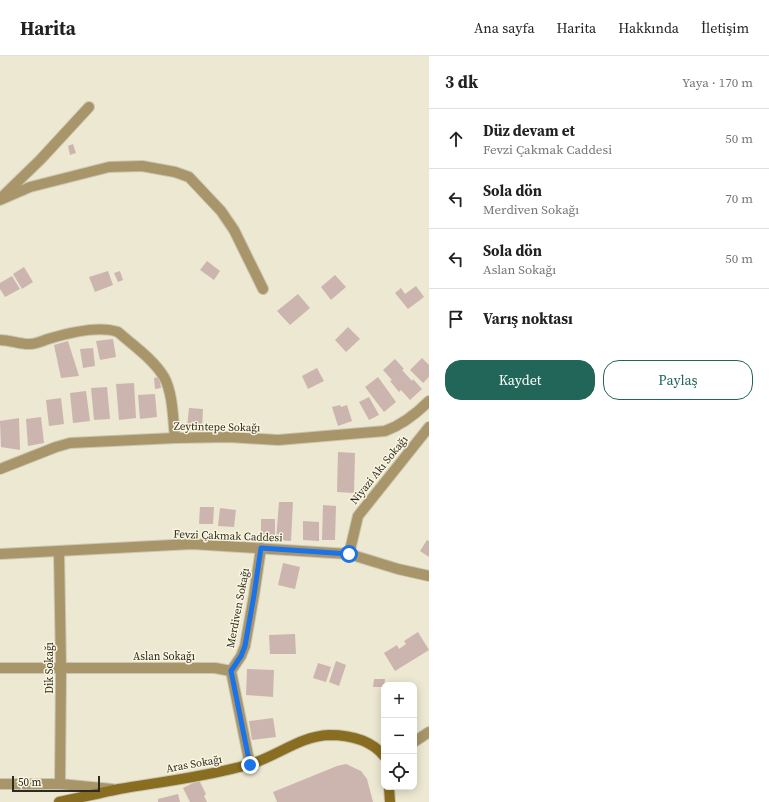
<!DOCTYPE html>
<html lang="tr">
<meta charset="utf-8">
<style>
body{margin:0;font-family:"Source Serif 4",serif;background:#f2f2f2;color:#222}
.controls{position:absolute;right:12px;bottom:12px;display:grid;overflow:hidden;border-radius:8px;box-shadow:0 2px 10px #0003}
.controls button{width:36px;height:36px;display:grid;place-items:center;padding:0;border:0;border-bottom:1px solid #e0e0e0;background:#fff;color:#222;font:20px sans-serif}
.scale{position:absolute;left:12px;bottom:10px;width:88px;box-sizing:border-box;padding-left:4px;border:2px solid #2c2a22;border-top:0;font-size:11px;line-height:14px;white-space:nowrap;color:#2c2a22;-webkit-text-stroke:3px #f9f5df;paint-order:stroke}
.stop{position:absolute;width:12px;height:12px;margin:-9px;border:3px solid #1a73e8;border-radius:50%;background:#fff}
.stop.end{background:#1a73e8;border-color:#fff;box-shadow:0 1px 4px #0008}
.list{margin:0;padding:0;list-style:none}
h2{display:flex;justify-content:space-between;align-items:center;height:52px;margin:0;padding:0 16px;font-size:17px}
h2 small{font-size:13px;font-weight:400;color:#767676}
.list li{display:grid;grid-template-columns:26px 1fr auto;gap:12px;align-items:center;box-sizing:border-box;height:60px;padding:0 16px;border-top:1px solid #e0e0e0}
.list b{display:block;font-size:15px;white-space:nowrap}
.list p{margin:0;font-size:13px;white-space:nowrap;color:#767676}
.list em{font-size:13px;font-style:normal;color:#767676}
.actions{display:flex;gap:8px;padding:12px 16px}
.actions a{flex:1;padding:9px 0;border:1px solid #216659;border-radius:16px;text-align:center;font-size:14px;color:#216659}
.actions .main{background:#216659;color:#fff}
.icon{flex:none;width:22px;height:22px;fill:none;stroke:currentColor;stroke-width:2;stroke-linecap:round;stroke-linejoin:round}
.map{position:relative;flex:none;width:429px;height:746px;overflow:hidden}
header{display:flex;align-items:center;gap:24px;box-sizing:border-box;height:56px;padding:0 20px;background:#fff;border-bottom:1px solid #e0e0e0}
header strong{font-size:19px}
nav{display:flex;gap:22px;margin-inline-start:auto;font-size:14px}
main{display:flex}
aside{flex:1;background:#fff}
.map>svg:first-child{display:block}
</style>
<header>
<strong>Harita</strong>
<nav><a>Ana sayfa</a><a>Harita</a><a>Hakkında</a><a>İletişim</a></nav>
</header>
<main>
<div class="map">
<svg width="429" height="746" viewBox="0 0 429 746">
<rect width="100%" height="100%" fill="#ece8d2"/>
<!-- building -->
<g fill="#ccb5ae">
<path d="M73,88L76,97L70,99L68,90Z"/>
<path d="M207,205L220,215L214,224L200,214Z"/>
<path d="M24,211L33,226L22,233L13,218Z"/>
<path d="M108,215L113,229L95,236L89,221Z"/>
<path d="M120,215L123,224L118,226L114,217Z"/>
<path d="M335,219L346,231L331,244L321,231Z"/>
<path d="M12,220L20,233L5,241L0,233V227Z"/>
<path d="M416,230L424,241L408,253L395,237L401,232L405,238Z"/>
<path d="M298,238L310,252L290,269L277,255Z"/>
<path d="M348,271L360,283L346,296L335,284Z"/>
<path d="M113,283L116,301L100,304L96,285Z"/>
<path d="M68,285L79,320L61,322L54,289Z"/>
<path d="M93,292L95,310L83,312L80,293Z"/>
<path d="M422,302L429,309V321L423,327L410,314Z"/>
<path d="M395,303L404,313L402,314L412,325L413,323L422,333L410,344L401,334L399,336L390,325L392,324L383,314Z"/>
<path d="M317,312L324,325L308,333L302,320Z"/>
<path d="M159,321L161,332L155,333L154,322Z"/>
<path d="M378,321L396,346L384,356L365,331Z"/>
<path d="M134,327L136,362L119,364L116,328Z"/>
<path d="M107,331L110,363L94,364L91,332Z"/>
<path d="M86,335L90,365L73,367L70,337Z"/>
<path d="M155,338L157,361L140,363L138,339Z"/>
<path d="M369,341L379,359L369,364L359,346Z"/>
<path d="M61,342L64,368L49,370L46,344Z"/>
<path d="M340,349L341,351L347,349L352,365L338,370L332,351Z"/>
<path d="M189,352L203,353L202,373L187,372Z"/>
<path d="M41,361L44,387L28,390L26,363Z"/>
<path d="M19,362L20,394L1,391L0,365Z"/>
<path d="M338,396L355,397L354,437L337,436Z"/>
<path d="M279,446H293L291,485L276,484Z"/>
<path d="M323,449L336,450L335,484H322Z"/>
<path d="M200,451H214L213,468H199Z"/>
<path d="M220,452L236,454L234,471L218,470Z"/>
<rect x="261" y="463" width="14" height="18"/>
<path d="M303,465L319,466V485L303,484Z"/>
<path d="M427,484L429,485V501L420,495Z"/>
<path d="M283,507L300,511L295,533L278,529Z"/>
<path d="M418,576L429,594L395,615L384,597L397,589L399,593L406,588L404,585Z"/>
<path d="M295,578L296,598H270L269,579Z"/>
<path d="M336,605L346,609L339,630L329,626Z"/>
<path d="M318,607L331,611L326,626L313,622Z"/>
<path d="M247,613L274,614L273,641L246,639Z"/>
<path d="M374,623H385L384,631H373Z"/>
<path d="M273,662L276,681L252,684L249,665Z"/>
<path d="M346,708L361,715L367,723L373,746H277L273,736L337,710Z"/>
<path d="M199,724L206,738L204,740L207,746H190L183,732Z"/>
<path d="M178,738L180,746H158V743Z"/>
</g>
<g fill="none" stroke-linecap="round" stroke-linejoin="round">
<defs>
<g id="street">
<path d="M4,139L41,103L89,51"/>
<path d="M0,144L30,131L109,111L142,110L175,116L189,121L221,155L234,174L263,233"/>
<path d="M0,284C10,284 22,289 30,288C36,288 43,285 48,283C68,277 99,269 118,276C134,290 153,303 164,321C173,337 173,364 175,382"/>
<path d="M0,413L56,391L70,387L175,382L229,381L278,384L385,375C402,369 416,358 429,345"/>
<path d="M59,496L61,612L60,728"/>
<path d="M0,498L192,488L349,498L398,513L429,520"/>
<path d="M349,498L358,460L429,371"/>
<path d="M0,612H215L231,615"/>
<path d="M231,615L241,600L245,590L254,539L261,492"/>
<path d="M231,615L250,709"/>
<path d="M414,686L429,676"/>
<path d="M0,728H60L112,733"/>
</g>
<g id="secondary">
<path d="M389,731L390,746"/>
<path d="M59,746C79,742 99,737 119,733C161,726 205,721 247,709C275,702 299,680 329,679C350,679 371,684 384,700"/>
</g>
</defs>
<!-- street casing -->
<use href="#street" stroke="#c9c6b2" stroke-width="12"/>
<!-- secondary casing -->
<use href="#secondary" stroke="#c9c6b2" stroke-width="12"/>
<!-- street -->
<use href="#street" stroke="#a89569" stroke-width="10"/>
<!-- secondary -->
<use href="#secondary" stroke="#896d21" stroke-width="10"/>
</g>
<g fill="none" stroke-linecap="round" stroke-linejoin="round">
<!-- route -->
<path stroke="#1a73e8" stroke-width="5" d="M250,709L231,615L241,600L245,590L254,539L261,492L349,498"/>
</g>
<g text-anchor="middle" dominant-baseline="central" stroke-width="3" stroke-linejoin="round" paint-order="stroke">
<!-- street labels -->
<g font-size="11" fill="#2c2a22" stroke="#f9f5df">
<text transform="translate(217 371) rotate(1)">Zeytintepe Sokağı</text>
<text transform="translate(379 414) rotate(-51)">Niyazi Akı Sokağı</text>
<text transform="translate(228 480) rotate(2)">Fevzi Çakmak Caddesi</text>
<text transform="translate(238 552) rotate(-79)">Merdiven Sokağı</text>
<text x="164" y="600">Aslan Sokağı</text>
<text transform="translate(49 612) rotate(-90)">Dik Sokağı</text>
<text transform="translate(194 708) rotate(-10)">Aras Sokağı</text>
</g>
</g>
</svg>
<div class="controls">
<button>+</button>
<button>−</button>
<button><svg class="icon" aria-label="locate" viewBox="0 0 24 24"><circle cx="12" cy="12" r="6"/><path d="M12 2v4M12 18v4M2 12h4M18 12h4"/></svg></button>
</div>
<div class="scale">50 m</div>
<div class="stop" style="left:349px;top:498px"></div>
<div class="stop end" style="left:250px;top:709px"></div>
</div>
<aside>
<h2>3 dk<small>Yaya · 170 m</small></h2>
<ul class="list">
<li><svg class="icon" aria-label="ahead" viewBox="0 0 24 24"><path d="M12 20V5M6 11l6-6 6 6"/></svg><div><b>Düz devam et</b><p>Fevzi Çakmak Caddesi</p></div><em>50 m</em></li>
<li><svg class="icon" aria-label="left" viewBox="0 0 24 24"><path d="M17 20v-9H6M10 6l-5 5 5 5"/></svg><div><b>Sola dön</b><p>Merdiven Sokağı</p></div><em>70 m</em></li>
<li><svg class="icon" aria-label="left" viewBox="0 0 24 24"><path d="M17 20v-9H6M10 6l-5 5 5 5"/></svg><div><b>Sola dön</b><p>Aslan Sokağı</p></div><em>50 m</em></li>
<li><svg class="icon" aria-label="arrive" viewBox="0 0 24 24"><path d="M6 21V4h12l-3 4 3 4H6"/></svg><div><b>Varış noktası</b></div></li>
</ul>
<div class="actions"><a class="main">Kaydet</a><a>Paylaş</a></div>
</aside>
</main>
